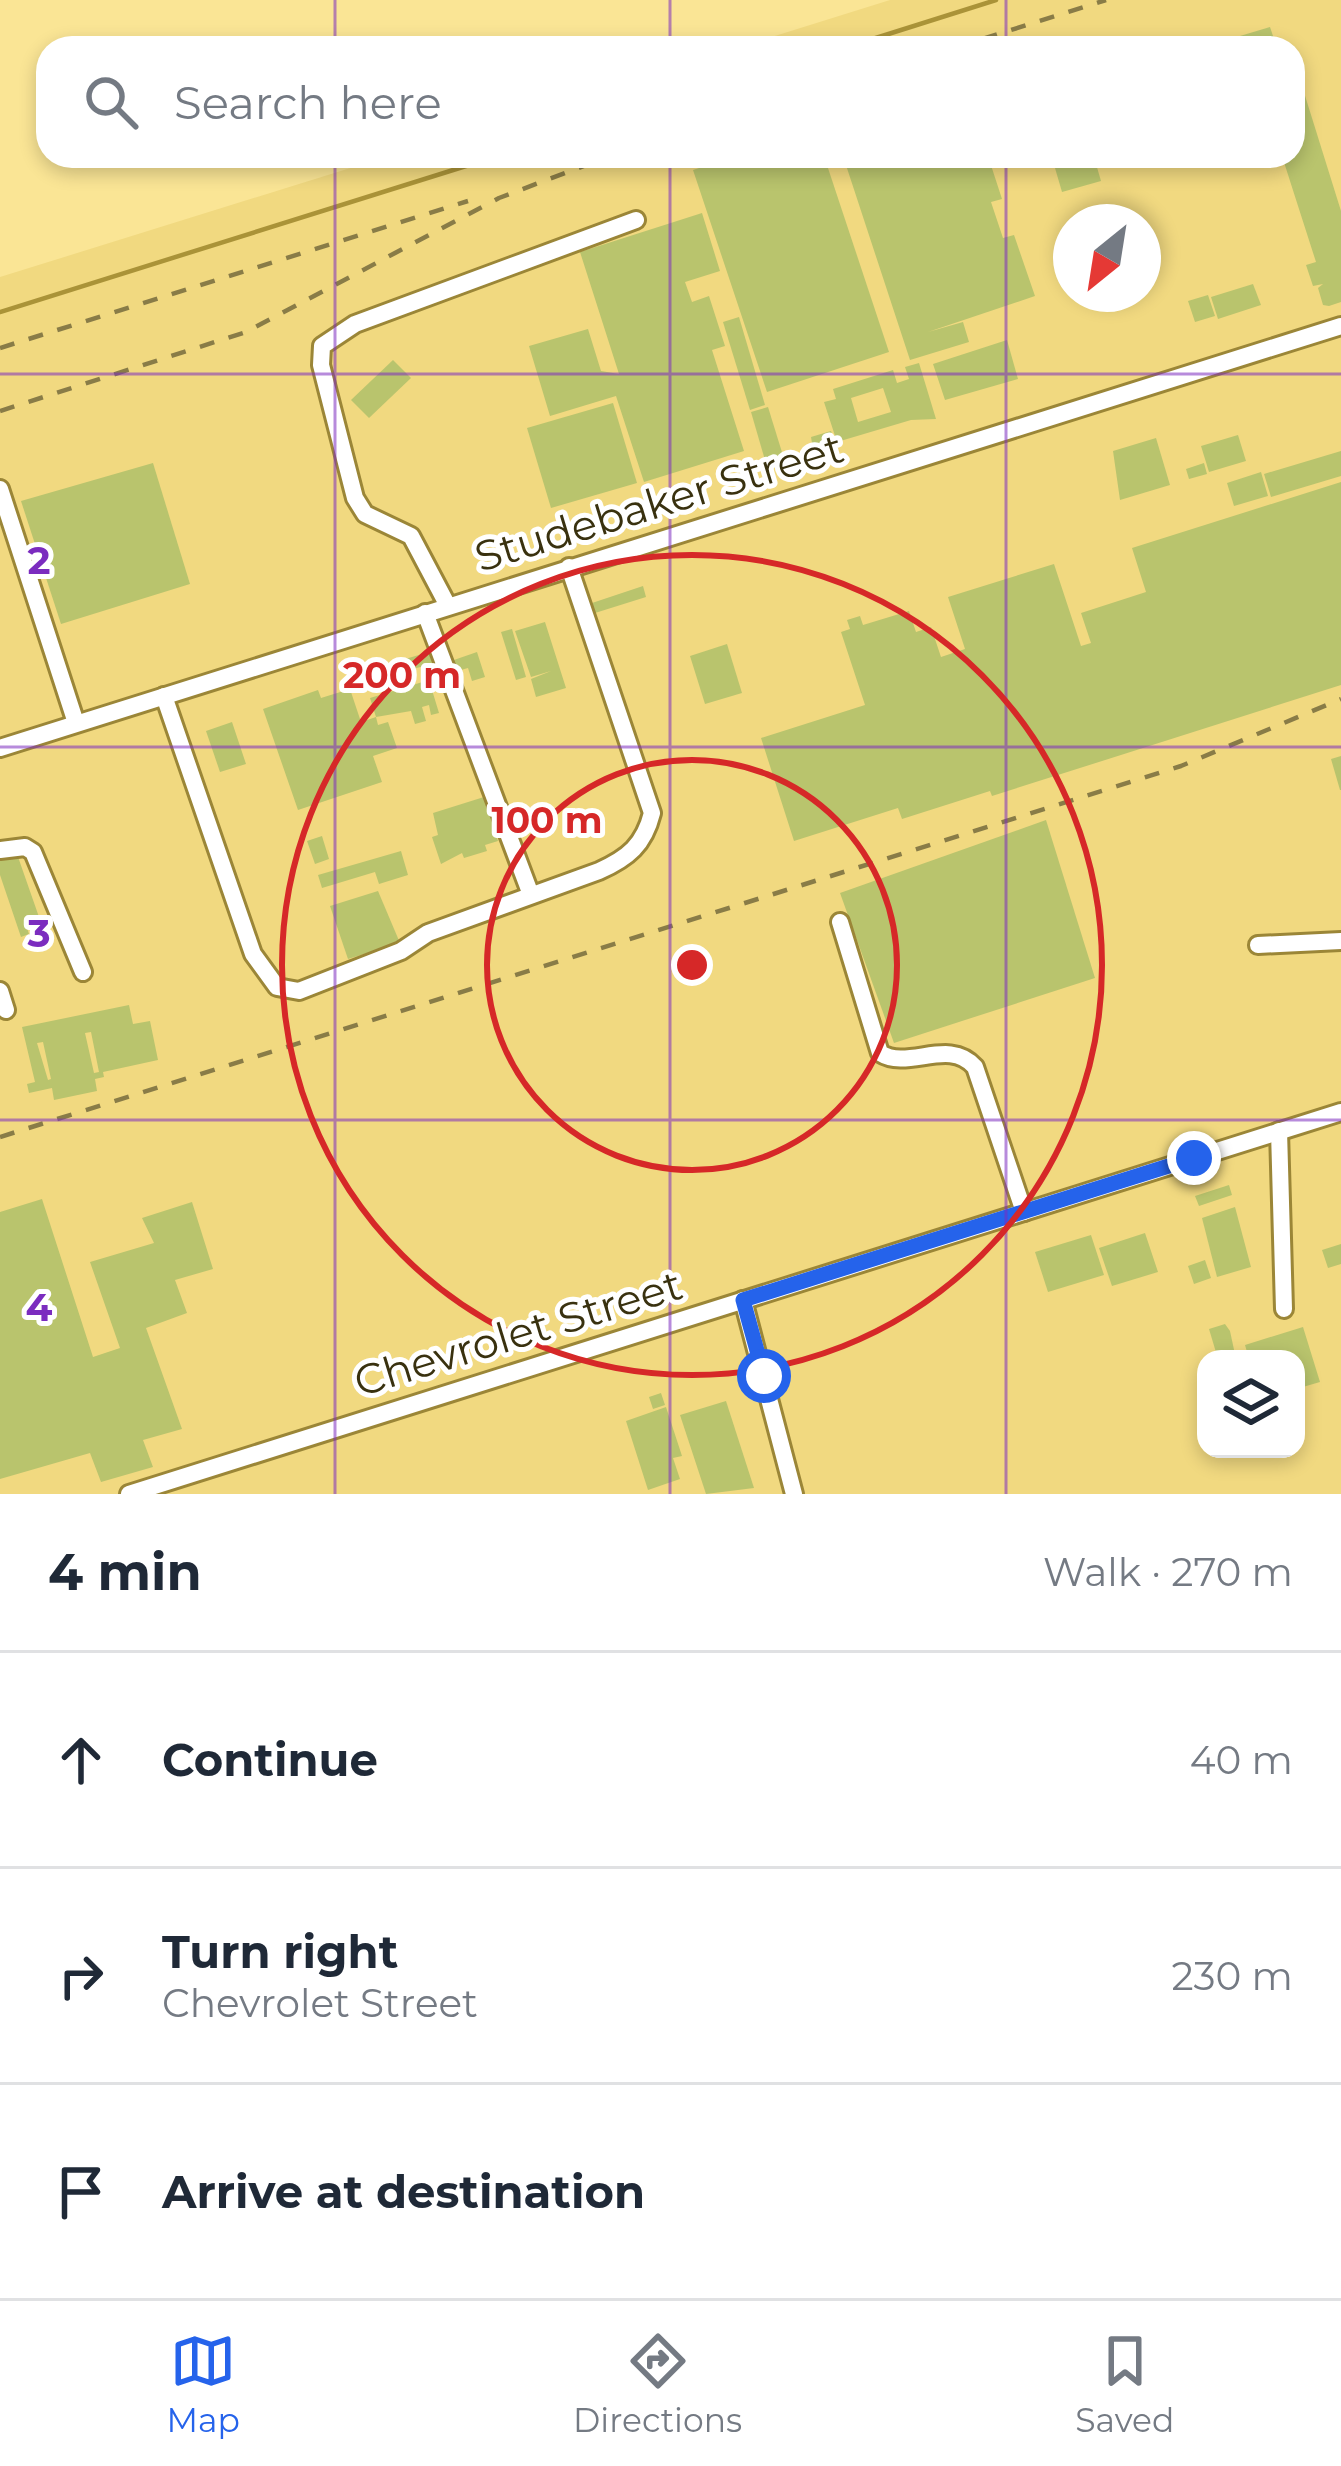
<!DOCTYPE html>
<meta charset="utf-8">
<style>
body{margin:0;font-family:Montserrat,sans-serif;background:#f6f6f7;color:#1f2937}
.controls{position:absolute;right:36px;bottom:36px;display:grid;overflow:hidden;border-radius:24px;box-shadow:0 6px 18px #0003}
.controls button{width:108px;height:108px;display:grid;place-items:center;padding:0;border:0;border-bottom:3px solid #e0e1e3;background:#fff;color:#1f2937;font:60px sans-serif}
.compass{position:absolute;left:1053px;top:204px;width:108px;height:108px;border-radius:50%;background:#fff;box-shadow:0 6px 18px #0003;rotate:210deg}
.stop{position:absolute;width:36px;height:36px;margin:-27px;border:9px solid #2563eb;border-radius:50%;background:#fff}
.stop.end{background:#2563eb;border-color:#fff;box-shadow:0 3px 12px #0008}
.list{margin:0;padding:0;list-style:none}
h2{display:flex;justify-content:space-between;align-items:center;height:156px;margin:0;padding:0 48px;font-size:51px}
h2 small{font-size:39px;font-weight:400;color:#747a83}
.list li{display:grid;grid-template-columns:78px 1fr auto;gap:36px;align-items:center;box-sizing:border-box;height:216px;padding:0 48px;border-top:3px solid #e0e1e3}
.list b{display:block;font-size:45px;white-space:nowrap}
.list p{margin:0;font-size:39px;white-space:nowrap;color:#747a83}
.list em{font-size:39px;font-style:normal;color:#747a83}
.icon{flex:none;width:66px;height:66px;fill:none;stroke:currentColor;stroke-width:2;stroke-linecap:round;stroke-linejoin:round}
.map{position:relative;flex:none;width:1341px;height:1494px;overflow:hidden}
.search{position:absolute;background:#fff;box-shadow:0 6px 18px #0003;left:36px;right:36px;top:36px;height:132px;display:flex;align-items:center;gap:30px;box-sizing:border-box;padding:0 42px;border-radius:36px;color:#747a83;font-size:45px}
.sheet{height:804px;background:#fff}
nav{display:flex;justify-content:space-around;align-items:center;box-sizing:border-box;height:168px;border-top:3px solid #e0e1e3;background:#fff;font-size:33px;color:#747a83}
nav a{display:grid;justify-items:center;gap:6px}
nav .on{color:#2563eb}
.map>svg:first-child{display:block}
</style>
<div class="map">
<svg width="1341" height="1494" viewBox="0 0 1341 1494">
<rect width="100%" height="100%" fill="#fae595"/>
<!-- built -->
<path fill="#f1d980" fill-rule="evenodd" d="M890,0H1341V1494H0V277L389,156H1293V48H736ZM1071,222H1143V294H1071ZM1206,1359H1296V1449H1206Z"/>
<g fill="none" stroke-linecap="round" stroke-linejoin="round">
<!-- stream -->
<g stroke="#aa9338" stroke-width="4.5">
<path d="M844,48L996,0"/>
<path d="M0,312L498,156"/>
</g>
</g>
<!-- building -->
<g fill="#b9c46d" fill-rule="evenodd">
<path d="M1270,27L1277,48H1222L1220,42Z"/>
<path d="M1302,86L1341,211V302L1329,306L1323,305L1318,288L1323,284L1313,286L1306,265L1316,262L1282,156H1293V89Z"/>
<path d="M736,156H824L889,352L767,392L693,170Z"/>
<path d="M843,156H988L1002,199L991,202L1003,238L1014,235L1035,296L928,332L963,322L969,342L910,360Z"/>
<path d="M1051,156H1083L1084,157L1054,166Z"/>
<path d="M1094,157L1101,181L1062,192L1055,168Z"/>
<path d="M1112,209L1116,222H1095L1092,214Z"/>
<path d="M702,213L720,271L685,282L692,302L709,296L725,346L712,350L744,451L644,482L616,396L550,416L529,346L588,329L601,371L619,374L580,252Z"/>
<path d="M1253,284L1261,305L1218,319L1211,297Z"/>
<path d="M1208,295L1215,316L1195,322L1188,301Z"/>
<path d="M739,317L765,405L750,410L723,322Z"/>
<path d="M1007,340L1018,379L945,400L933,364Z"/>
<path d="M393,360L411,378L369,418L351,400Z"/>
<path d="M919,363L936,419L911,420L837,442L824,402L836,399L833,389L893,370L897,383L909,379L905,367ZM883,388L891,412L858,422L851,398Z"/>
<path d="M613,403L637,483L551,508L527,428Z"/>
<path d="M768,407L785,462L767,467L751,412Z"/>
<path d="M831,431L835,442L813,449L811,437Z"/>
<path d="M1238,435L1246,461L1209,472L1201,446Z"/>
<path d="M1156,438L1170,485L1120,500L1113,451Z"/>
<path d="M1341,451V476L1271,497L1264,474Z"/>
<path d="M153,463L190,584L61,624L21,501Z"/>
<path d="M1204,463L1207,474L1189,479L1186,469Z"/>
<path d="M1261,472L1268,496L1234,506L1227,483Z"/>
<path d="M1341,482V685L992,796L990,791L902,819L898,808L794,841L761,738L865,705L841,632L850,629L847,620L860,616L863,625L909,611L916,632L931,627L941,657L965,649L948,597L1054,564L1081,646L1091,643L1081,613L1146,592L1132,548Z"/>
<path d="M643,586L646,597L595,613L592,603Z"/>
<path d="M545,622L566,688L536,697L531,679L551,671L531,677L515,631Z"/>
<path d="M512,629L526,677L516,680L501,632Z"/>
<path d="M727,644L742,693L705,704L690,656Z"/>
<path d="M429,652L433,664L363,681L361,672Z"/>
<path d="M477,652L485,677L472,681L468,668L454,672L451,661Z"/>
<path d="M429,680L439,713L431,715L429,705L422,707L426,721L415,724L411,711L376,717L370,698Z"/>
<path d="M350,689L361,722L376,717L378,725L388,722L397,748L373,756L382,782L298,810L263,709L318,690L321,698Z"/>
<path d="M232,722L246,764L220,772L206,731Z"/>
<path d="M1341,756V790H1340L1331,759Z"/>
<path d="M484,797L498,841L485,845L487,851L464,858L462,853L441,864L432,837L438,835L433,813Z"/>
<path d="M1046,820L1095,978L894,1043L840,893Z"/>
<path d="M322,836L329,859L315,864L307,841Z"/>
<path d="M401,851L408,875L379,884L375,872L322,888L318,875Z"/>
<path d="M17,854L39,917L25,922L29,934L21,937L0,875V860Z"/>
<path d="M378,891L400,943L348,959L330,906Z"/>
<path d="M129,1005L133,1024L150,1021L158,1060L103,1072L104,1077L95,1079L97,1091L54,1100L52,1088L29,1093L27,1084L35,1082L22,1027ZM91,1032L99,1072L94,1073L85,1033ZM43,1042L51,1079L48,1080L37,1043Z"/>
<path d="M1229,1185L1232,1195L1199,1206L1195,1196Z"/>
<path d="M42,1199L93,1357L120,1348L90,1262L154,1243L142,1218L192,1202L213,1269L175,1280L187,1313L146,1328L182,1429L143,1440L153,1467L101,1482L90,1453L0,1479V1212Z"/>
<path d="M1235,1207L1251,1267L1217,1277L1202,1218Z"/>
<path d="M1145,1233L1158,1272L1112,1286L1099,1248Z"/>
<path d="M1091,1235L1104,1275L1048,1292L1035,1252Z"/>
<path d="M1341,1244V1264L1328,1268L1322,1250Z"/>
<path d="M1205,1260L1211,1278L1194,1284L1188,1266Z"/>
<path d="M1225,1324L1230,1331L1236,1359H1218L1209,1329Z"/>
<path d="M1303,1327L1320,1382L1296,1389V1359H1249L1245,1345Z"/>
<path d="M661,1393L665,1405L653,1409L649,1397Z"/>
<path d="M726,1401L754,1488L706,1494L680,1415Z"/>
<path d="M666,1407L682,1456L673,1458L680,1479L648,1490L626,1421Z"/>
</g>
<g fill="none" stroke-linecap="round" stroke-linejoin="round">
<defs>
<g id="minor">
<path d="M0,489L76,723"/>
<path d="M448,606L411,536L365,514L355,498L321,365L322,346L355,324L636,220"/>
<path d="M425,613L531,895"/>
<path d="M164,696L253,954L277,987L299,991L401,951L428,933L599,871C628,858 644,845 652,813L569,567"/>
<path d="M0,748L1341,326"/>
<path d="M0,850L25,847L33,852L83,972"/>
<path d="M840,922L880,1053C908,1071 949,1037 975,1067L1024,1212"/>
<path d="M1258,945L1341,941"/>
<path d="M0,991L6,1010"/>
<path d="M1279,1131L1284,1309"/>
<path d="M743,1300L794,1494"/>
<path d="M129,1494L1341,1112"/>
</g>
</defs>
<!-- minor casing -->
<use href="#minor" stroke="#9b8637" stroke-width="22"/>
<!-- minor -->
<use href="#minor" stroke="#fff" stroke-width="16"/>
<!-- rail -->
<g stroke="#897c47" stroke-width="4.5" stroke-dasharray="15 15" stroke-linecap="butt">
<path d="M954,48L1106,0"/>
<path d="M0,348L468,201"/>
<path d="M0,411L246,332L499,198L610,156"/>
<path d="M0,1137L1181,766L1341,699"/>
</g>
</g>
<g fill="none" stroke-linecap="round" stroke-linejoin="round">
<!-- route -->
<path stroke="#2563eb" stroke-width="15" d="M764,1376L743,1300L1194,1158"/>
</g>
<!-- grid -->
<path fill="none" stroke="#7b2cbf" stroke-width="3" stroke-opacity="0.55" d="M335,0V48M670,0V48M1006,0V48M335,156V1494M670,156V1494M1006,156V1494M0,374H1341M0,747H1341M0,1120H1341"/>
<!-- distance rings -->
<g fill="none" stroke="#d62828" stroke-width="6">
<circle cx="692" cy="965" r="205"/>
<circle cx="692" cy="965" r="410"/>
</g>
<g text-anchor="middle" dominant-baseline="central" stroke-width="10" stroke-linejoin="round" paint-order="stroke">
<!-- street labels -->
<g font-size="42" fill="#39310f" stroke="#fff">
<text transform="translate(659 502) rotate(-17)">Studebaker Street</text>
<text transform="translate(518 1333) rotate(-17)">Chevrolet Street</text>
</g>
</g>
<g font-size="39" text-anchor="middle" font-weight="bold" fill="#7b2cbf" stroke="#fff" stroke-width="10" stroke-linejoin="round" paint-order="stroke">
<text x="39" y="574">2</text>
<text x="39" y="947">3</text>
<text x="39" y="1321">4</text>
</g>
<circle cx="692" cy="965" r="18" fill="#d62828" stroke="#fff" stroke-width="6"/>
<g font-size="36" text-anchor="middle" font-weight="bold" fill="#d62828" stroke="#fff" stroke-width="10" stroke-linejoin="round" paint-order="stroke">
<text x="402" y="688">200 m</text>
<text x="547" y="833">100 m</text>
</g>
</svg>
<div class="controls">
<button><svg class="icon" aria-label="layers" viewBox="0 0 24 24"><path d="M12 4l9 5-9 5-9-5zM3 14l9 5 9-5"/></svg></button>
</div>
<svg class="compass" viewBox="-18 -18 36 36"><path d="M0-13l5 13h-10z" fill="#e53935"/><path d="M0 13l5-13h-10z" fill="#747a83"/></svg>
<div class="stop" style="left:764px;top:1376px"></div>
<div class="stop end" style="left:1194px;top:1158px"></div>
<div class="search"><svg class="icon" aria-label="search" viewBox="0 0 24 24"><circle cx="10" cy="10" r="6"/><path d="M15 15l6 6"/></svg>Search here</div>
</div>
<section class="sheet">
<h2>4 min<small>Walk · 270 m</small></h2>
<ul class="list">
<li><svg class="icon" aria-label="ahead" viewBox="0 0 24 24"><path d="M12 20V5M6 11l6-6 6 6"/></svg><div><b>Continue</b></div><em>40 m</em></li>
<li><svg class="icon" aria-label="right" viewBox="0 0 24 24"><path d="M7 20v-9h11M14 6l5 5-5 5"/></svg><div><b>Turn right</b><p>Chevrolet Street</p></div><em>230 m</em></li>
<li><svg class="icon" aria-label="arrive" viewBox="0 0 24 24"><path d="M6 21V4h12l-3 4 3 4H6"/></svg><div><b>Arrive at destination</b></div></li>
</ul>
</section>
<nav>
<a class="on"><svg class="icon" aria-label="map" viewBox="0 0 24 24"><path d="M3 6l6-2 6 2 6-2v14l-6 2-6-2-6 2zM9 4v14M15 6v14"/></svg>Map</a>
<a><svg class="icon" aria-label="directions" viewBox="0 0 24 24"><path d="M12 3l9 9-9 9-9-9zM9 14v-3h6M13 9l2 2-2 2"/></svg>Directions</a>
<a><svg class="icon" aria-label="saved" viewBox="0 0 24 24"><path d="M7 4h10v16l-5-4-5 4z"/></svg>Saved</a>
</nav>
